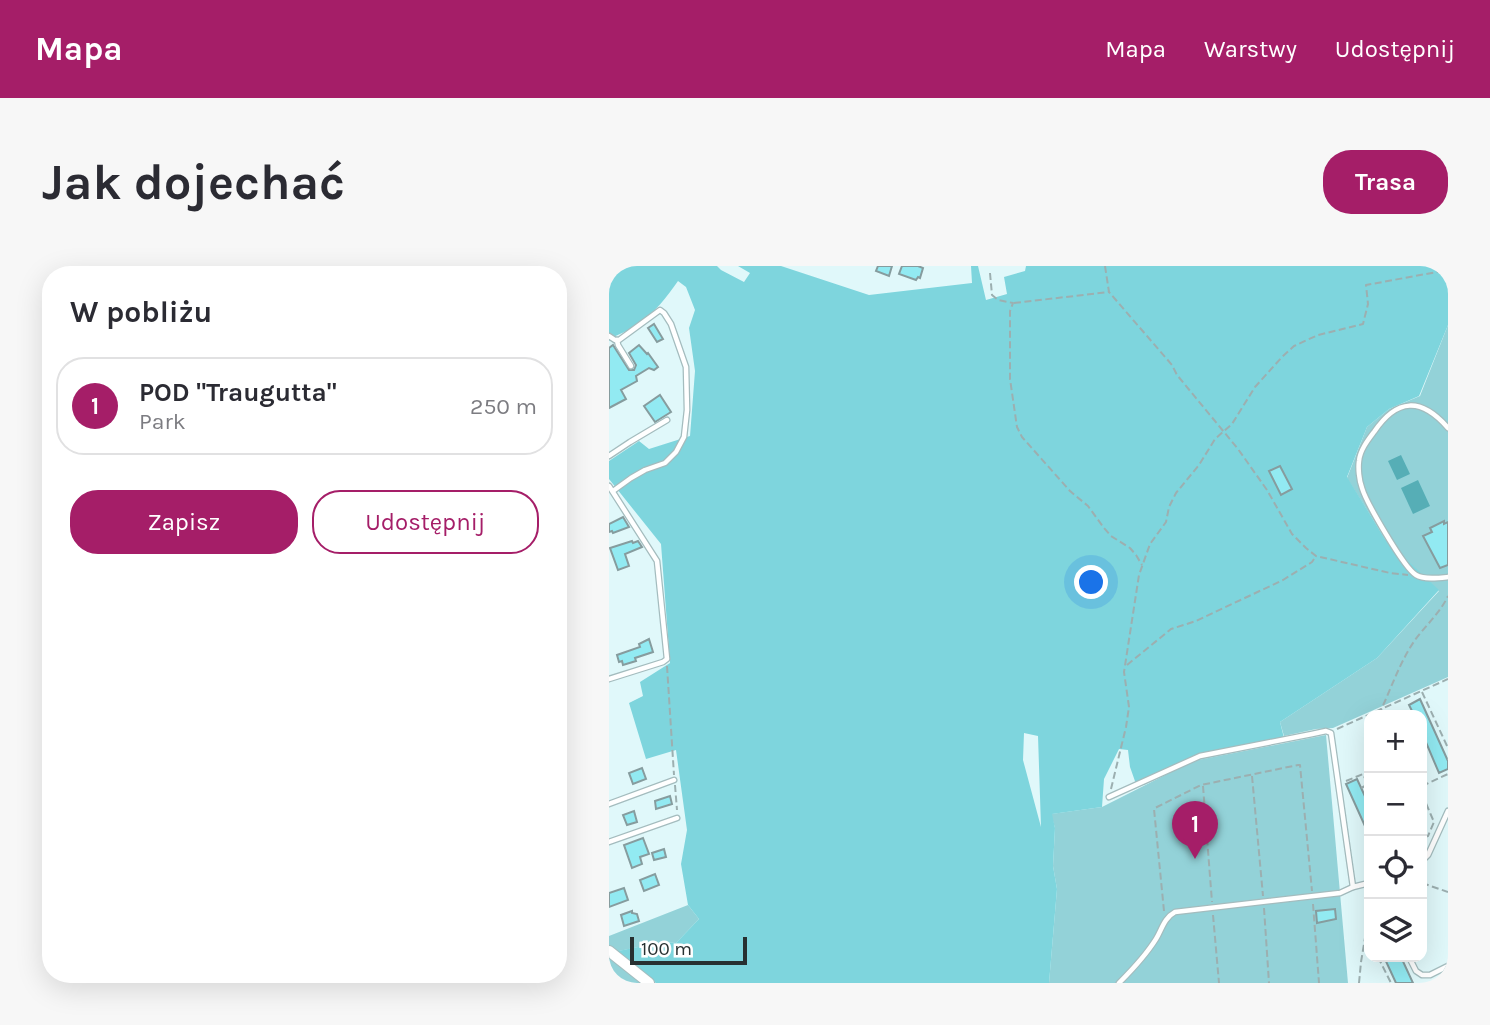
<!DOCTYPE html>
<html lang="pl">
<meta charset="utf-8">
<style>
body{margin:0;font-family:Karla,sans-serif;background:#f7f7f7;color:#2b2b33}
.controls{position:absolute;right:21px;bottom:21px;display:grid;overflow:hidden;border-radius:14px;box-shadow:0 7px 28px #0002}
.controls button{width:63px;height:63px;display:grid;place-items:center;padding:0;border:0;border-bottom:2px solid #e1e1e2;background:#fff;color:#2b2b33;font:35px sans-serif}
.scale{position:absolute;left:21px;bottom:18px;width:117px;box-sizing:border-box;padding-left:7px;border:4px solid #273031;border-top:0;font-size:19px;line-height:24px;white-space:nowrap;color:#273031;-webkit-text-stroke:5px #fff;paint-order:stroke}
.you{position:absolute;left:483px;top:317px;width:24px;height:24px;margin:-18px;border:5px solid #fff;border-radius:50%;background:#1a73e8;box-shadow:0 0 0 10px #1a73e833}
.badge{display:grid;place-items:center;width:46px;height:46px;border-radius:50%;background:#a51e68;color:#fff;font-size:23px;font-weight:700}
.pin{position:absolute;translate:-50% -58px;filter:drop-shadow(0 2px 4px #0008)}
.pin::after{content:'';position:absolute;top:37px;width:24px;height:21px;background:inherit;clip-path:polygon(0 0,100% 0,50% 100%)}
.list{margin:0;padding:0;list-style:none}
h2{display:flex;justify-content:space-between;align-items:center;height:91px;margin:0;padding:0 28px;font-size:30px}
h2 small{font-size:23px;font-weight:400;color:#7c7c81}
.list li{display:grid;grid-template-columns:46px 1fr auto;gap:21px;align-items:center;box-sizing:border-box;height:98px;margin:0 14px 14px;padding:0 14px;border:2px solid #e1e1e2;border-radius:28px}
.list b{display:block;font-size:26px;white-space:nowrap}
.list p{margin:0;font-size:23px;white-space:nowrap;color:#7c7c81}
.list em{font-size:23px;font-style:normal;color:#7c7c81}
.actions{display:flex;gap:14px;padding:21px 28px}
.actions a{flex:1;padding:16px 0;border:2px solid #a51e68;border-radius:28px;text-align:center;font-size:24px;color:#a51e68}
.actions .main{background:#a51e68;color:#fff}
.icon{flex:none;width:38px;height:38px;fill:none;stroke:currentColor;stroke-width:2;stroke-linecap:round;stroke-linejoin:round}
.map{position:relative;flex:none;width:839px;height:717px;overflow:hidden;border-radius:28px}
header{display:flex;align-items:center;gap:42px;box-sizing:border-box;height:98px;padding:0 35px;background:#a51e68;color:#fff}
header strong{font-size:33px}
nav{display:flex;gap:38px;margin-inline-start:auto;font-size:24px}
.intro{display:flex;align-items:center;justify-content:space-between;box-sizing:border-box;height:168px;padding:0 42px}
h1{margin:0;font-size:49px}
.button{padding:18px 32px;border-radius:28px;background:#a51e68;color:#fff;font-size:24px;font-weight:700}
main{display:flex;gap:42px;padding:0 42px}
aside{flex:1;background:#fff;border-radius:28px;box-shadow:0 7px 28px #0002}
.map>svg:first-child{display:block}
</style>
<header>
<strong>Mapa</strong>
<nav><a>Mapa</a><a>Warstwy</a><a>Udostępnij</a></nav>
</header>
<div class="intro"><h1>Jak dojechać</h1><a class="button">Trasa</a></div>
<main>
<aside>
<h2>W pobliżu<small></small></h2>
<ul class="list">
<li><span class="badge">1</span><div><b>POD &quot;Traugutta&quot;</b><p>Park</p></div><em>250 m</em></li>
</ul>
<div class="actions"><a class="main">Zapisz</a><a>Udostępnij</a></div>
</aside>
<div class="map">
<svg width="839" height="717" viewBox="0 0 839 717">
<rect width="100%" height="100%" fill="#e0f8fa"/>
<!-- green -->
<g fill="#93d2d8">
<path d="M839,59V411L724,462L707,463L675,470L671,456L768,392L830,325L776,273L738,212L758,161L780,143L811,130Z"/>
<path d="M717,469L739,717H440L448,623L444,600L446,562L442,548L493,541L584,495Z"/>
<path d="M79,639L90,653L67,677L54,676L10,685L47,717H0V670Z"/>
</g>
<!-- forest -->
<path fill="#7ed5dd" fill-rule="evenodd" d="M0,0H108L112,4L135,16L141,7L129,0H172L260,29L363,17L362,0H369L377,34L398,28L395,11L416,5L417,0H839V59L810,130L780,143L758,161L738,211L776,273L830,324L768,392L671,456L676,476L584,495L535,519L527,518L521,501L519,484L510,483L495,513L493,541L443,548L446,562L444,600L448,623L440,717H47L9,685L54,676L67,677L90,653L79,639L72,598L78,564L67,484L37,493L20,437L34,430L31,416L61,397L52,278L0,213V195L30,175L40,183L81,170L86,105L80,62L86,44L77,21L69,15C57,32 46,46 30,58C20,66 8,67 0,75ZM415,467L429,470L432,561L414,494Z"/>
<!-- water -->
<g fill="#56aeb6">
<path d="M792,189L801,208L788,214L779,195Z"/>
<path d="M809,214L821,240L804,248L792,222Z"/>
</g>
<!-- building -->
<g fill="#92eaf2" stroke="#869c9e" stroke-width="2">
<path d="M269,0H283L280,10L267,5Z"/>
<path d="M293,0H309L314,2L311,12L309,11L307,14L290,8Z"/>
<path d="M45,58L54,73L48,76L39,62Z"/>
<path d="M4,79L20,104H25L27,99L20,87L30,79L38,88L39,87L49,101L45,104L40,102L27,110L28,115L12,124L17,133L0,142V82Z"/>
<path d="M51,129L62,146L46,156L35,140Z"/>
<path d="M671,200L683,223L672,229L660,205Z"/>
<path d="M14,251L20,261L4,267L3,265L0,266V258Z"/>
<path d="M835,255V258L839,256V299L831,302L814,270L823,266L821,262Z"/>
<path d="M23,275L24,277L29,275L33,281L16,288L20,300L9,304L1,282Z"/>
<path d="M40,373L44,386L26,392L27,395L14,399L13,395L10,396L8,389L31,381L30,378Z"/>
<path d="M811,433L839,495V503L830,507L813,467V449H805L800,439Z"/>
<path d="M33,502L37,513L24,518L20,507Z"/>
<path d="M748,513L760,539V569L737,518Z"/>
<path d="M61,530L63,538L47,543L46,535Z"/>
<path d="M25,545L28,556L18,559L14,549Z"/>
<path d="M34,572L40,588L31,591L33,598L23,602L15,579Z"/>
<path d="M55,583L57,591L45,594L43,587Z"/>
<path d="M46,608L50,619L35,625L31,614Z"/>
<path d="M15,622L19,634L0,641V627Z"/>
<path d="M726,643L727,653L708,657L707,645Z"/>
<path d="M23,645V647L28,648L30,655L15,660L12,649Z"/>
<path d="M775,691H792L804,717H787Z"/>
</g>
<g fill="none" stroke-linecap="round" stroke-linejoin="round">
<defs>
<g id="lane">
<path d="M0,70L6,74H10L51,44L55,47L62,58L77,101L78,144L75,171L67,186L56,197L36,204L22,212L4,225"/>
<path d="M8,74L9,79L22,100"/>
<path d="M839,162C812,131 788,132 765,166C759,174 751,184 750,195C749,202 750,214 753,222C757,236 795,302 807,309C815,314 830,312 839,311"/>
<path d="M0,190L21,176L58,154"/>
<path d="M0,220L48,295L58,393L54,396L0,413"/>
<path d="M500,531L591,490L703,468L717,465L722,467L744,621"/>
<path d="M0,538L65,514"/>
<path d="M0,576L68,552"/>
<path d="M813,595L819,589L839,545"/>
<path d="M800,691L807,705L813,709H821L839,700"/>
<path d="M510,717C523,704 537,689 547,673C553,663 555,652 566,646L731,627L744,621L760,617"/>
</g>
<path id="street" d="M0,685L40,717"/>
</defs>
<!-- lane casing -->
<use href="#lane" stroke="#a4bcbe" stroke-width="7"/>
<!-- street casing -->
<use href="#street" stroke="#a4bcbe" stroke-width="12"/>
<!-- path -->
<g stroke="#9cafb0" stroke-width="2" stroke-dasharray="7 3.5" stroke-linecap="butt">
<path d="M496,0L500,26L563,99L568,109L629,183L658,224L683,268L697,282L707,290L781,307L799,309"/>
<path d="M381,7L383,29L389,34L404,37L401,45V113L408,161L413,171L461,225L479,240L495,262L502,270L521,282L527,289L533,299"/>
<path d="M405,37L500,26"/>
<path d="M518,399L562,363L587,355L674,314L703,296L707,290"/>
<path d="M58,400L65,509"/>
<path d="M813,426L839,482"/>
<path d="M774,449L772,444C783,420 791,396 806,374C817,359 831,347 839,330"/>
<path d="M728,463L839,413"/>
<path d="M838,493H839"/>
<path d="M643,510L654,630"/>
<path d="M737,515L754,508L760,521"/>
<path d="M758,515L760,507"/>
<path d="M66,519L68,544"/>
<path d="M594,520L603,636"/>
<path d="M813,520L839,508"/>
<path d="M752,522L758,519"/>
<path d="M502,523L517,461L520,441L515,406L530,309L541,278L557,256L560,241L567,227L590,199L606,173L623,158L646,121L673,91L685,80L709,69L754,58L759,38L757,19L839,4"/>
<path d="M813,528L825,556L819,570L813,572"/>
<path d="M813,617L839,626"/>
<path d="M704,638L710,717"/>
<path d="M655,642L660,717"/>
<path d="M555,645L545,543L546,542L592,519L689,499H691L703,625"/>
<path d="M604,649L610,717"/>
<path d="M760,657L756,664L760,672"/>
<path d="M769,691L782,717"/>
<path d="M750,717L752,696L757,666"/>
</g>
<!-- lane -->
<use href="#lane" stroke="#fff" stroke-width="4.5"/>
<!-- street -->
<use href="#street" stroke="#fff" stroke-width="10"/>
</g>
</svg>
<div class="controls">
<button>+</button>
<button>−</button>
<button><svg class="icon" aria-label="locate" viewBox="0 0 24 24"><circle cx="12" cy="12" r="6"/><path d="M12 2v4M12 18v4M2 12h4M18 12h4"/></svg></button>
<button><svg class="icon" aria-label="layers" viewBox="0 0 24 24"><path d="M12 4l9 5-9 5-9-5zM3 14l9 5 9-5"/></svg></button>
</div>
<div class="scale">100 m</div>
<div class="you"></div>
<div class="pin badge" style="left:586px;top:593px">1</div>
</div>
</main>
